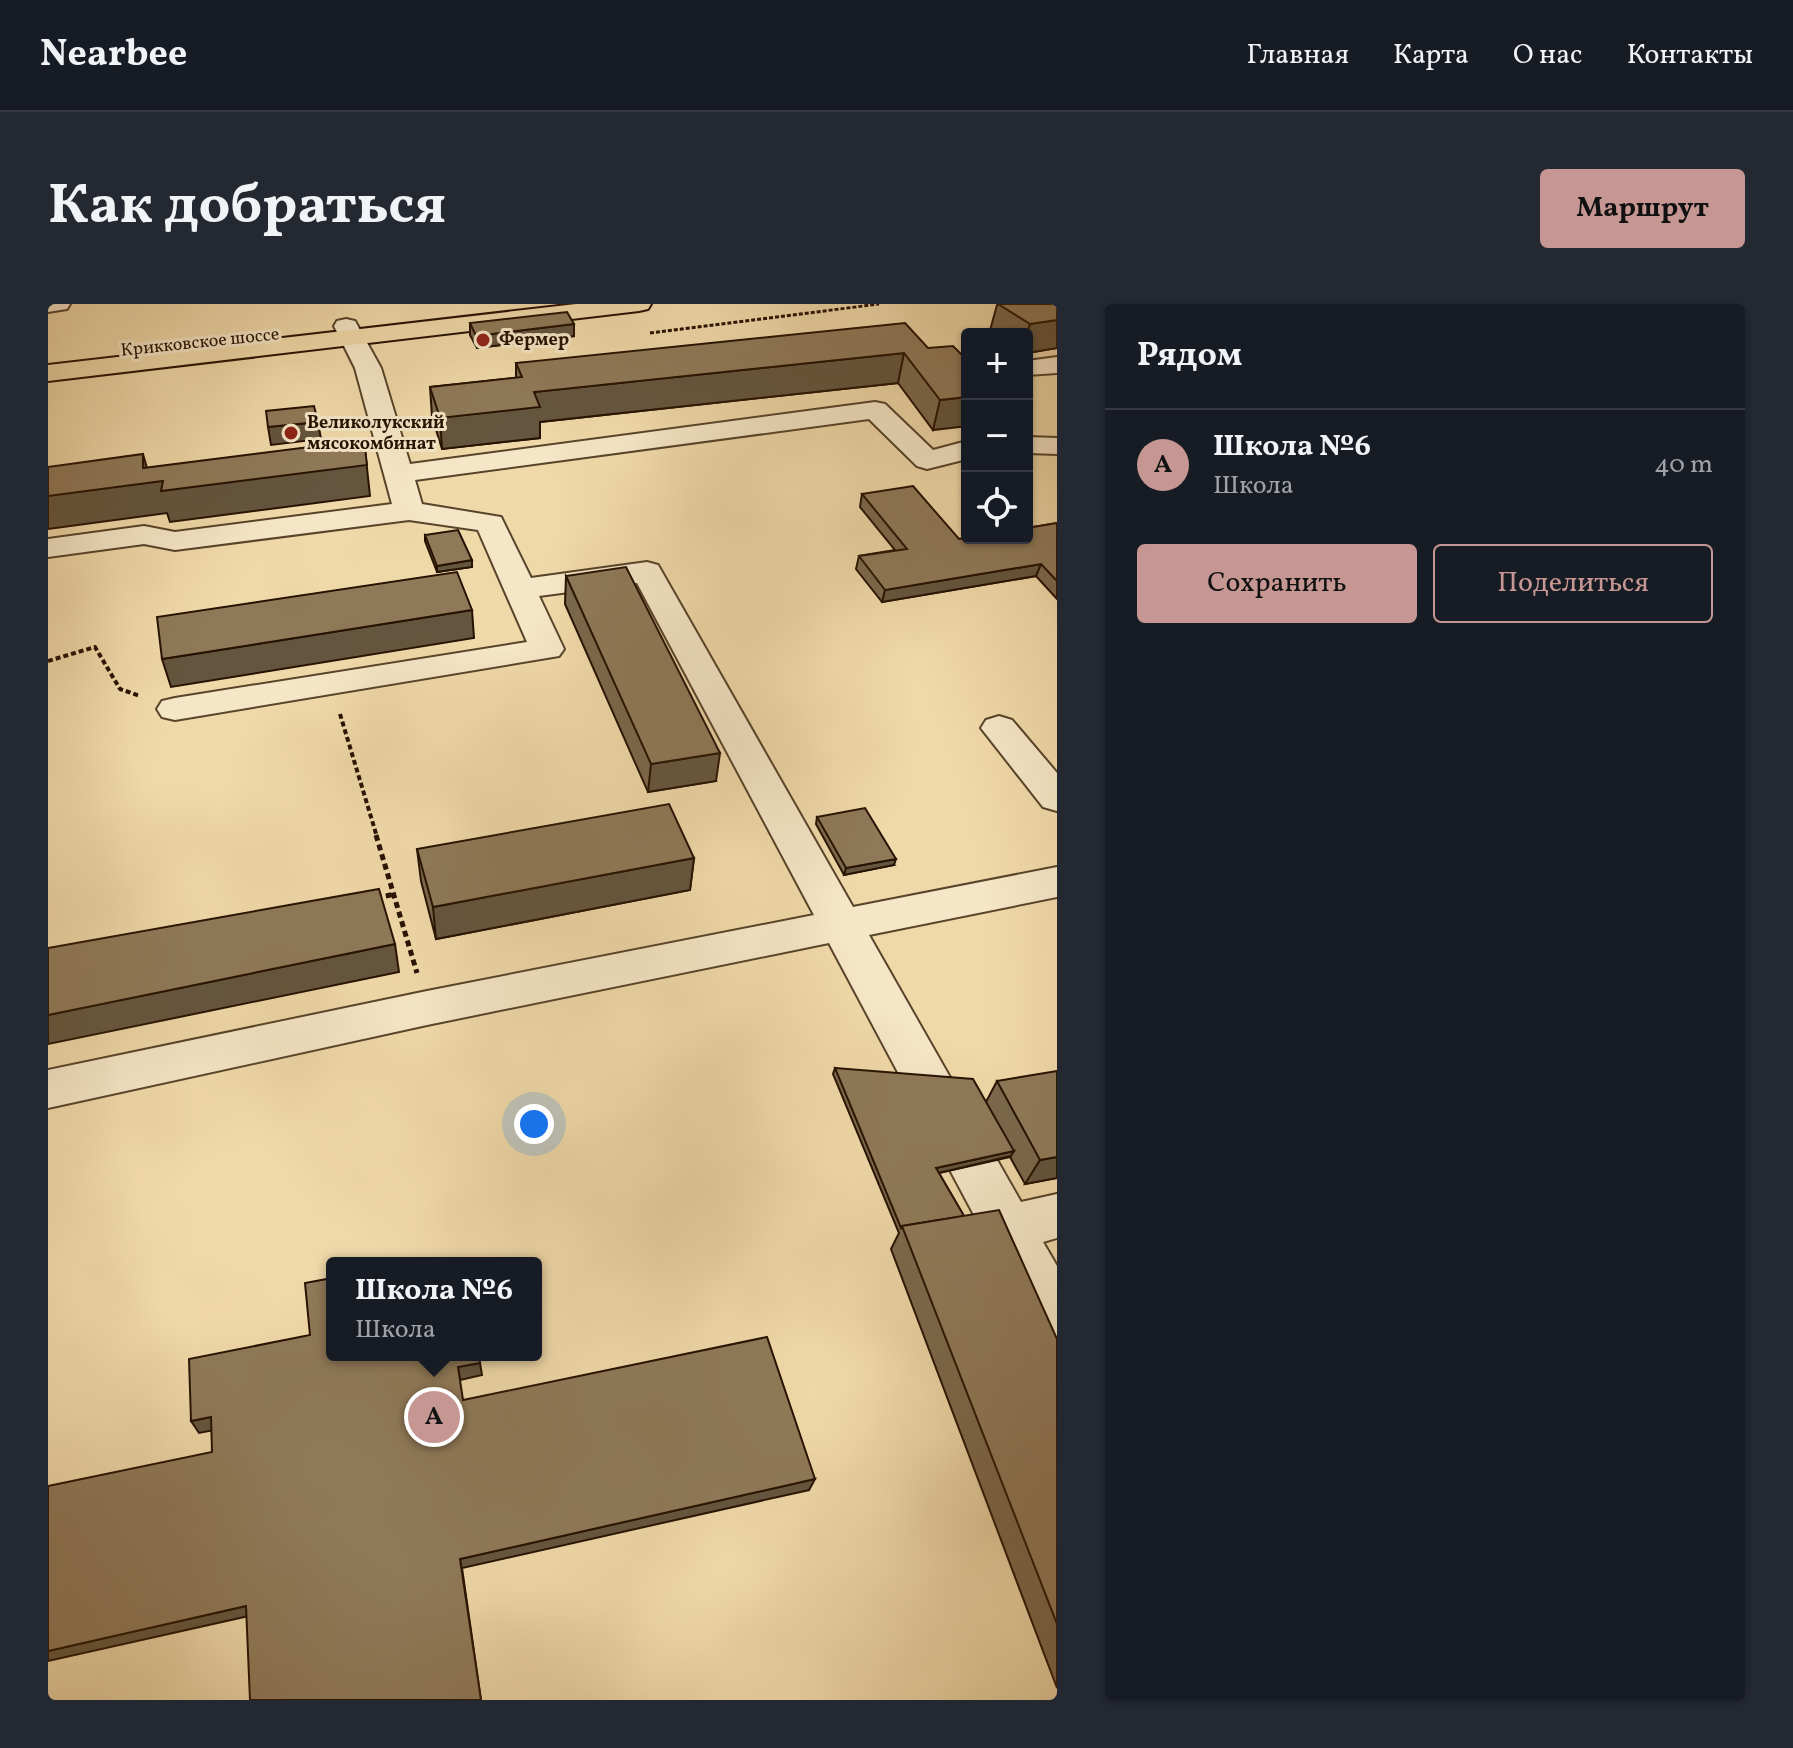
<!DOCTYPE html>
<html lang="ru">
<meta charset="utf-8">
<style>
body{margin:0;font-family:Vollkorn,serif;background:#242831;color:#f1f3f6}
.controls{position:absolute;right:24px;top:24px;display:grid;overflow:hidden;border-radius:8px;box-shadow:0 2px 6px #0004}
.controls button{width:72px;height:72px;display:grid;place-items:center;padding:0;border:0;border-bottom:2px solid #363941;background:#171b24;color:#f1f3f6;font:40px sans-serif}
.you{position:absolute;left:486px;top:820px;width:28px;height:28px;margin:-20px;border:6px solid #fff;border-radius:50%;background:#1a73e8;box-shadow:0 0 0 12px #1a73e833}
.badge{display:grid;place-items:center;width:52px;height:52px;border-radius:50%;background:#c59692;color:#111;font-size:26px;font-weight:700}
.pin{position:absolute;translate:-50% -50%;border:4px solid #fff;box-shadow:0 2px 8px #0006}
.popup{position:absolute;left:278px;top:953px;width:216px;height:104px;box-sizing:border-box;display:grid;place-content:center;border-radius:8px;background:#171b24;filter:drop-shadow(0 2px 6px #0005);font-size:26px;white-space:nowrap;color:#9ea1a6}
.popup b{font-size:30px;color:#f1f3f6}
.popup::after{content:'';position:absolute;left:50%;top:100%;margin-left:-16px;border:16px solid transparent;border-top-color:#171b24}
.list{margin:0;padding:0;list-style:none}
h2{display:flex;justify-content:space-between;align-items:center;height:104px;margin:0;padding:0 32px;font-size:34px}
h2 small{font-size:26px;font-weight:400;color:#9ea1a6}
.list li{display:grid;grid-template-columns:52px 1fr auto;gap:24px;align-items:center;box-sizing:border-box;height:112px;padding:0 32px;border-top:2px solid #363941}
.list b{display:block;font-size:30px;white-space:nowrap}
.list p{margin:0;font-size:26px;white-space:nowrap;color:#9ea1a6}
.list em{font-size:26px;font-style:normal;color:#9ea1a6}
.actions{display:flex;gap:16px;padding:24px 32px}
.actions a{flex:1;padding:18px 0;border:2px solid #c59692;border-radius:8px;text-align:center;font-size:28px;color:#c59692}
.actions .main{background:#c59692;color:#111}
.icon{flex:none;width:44px;height:44px;fill:none;stroke:currentColor;stroke-width:2;stroke-linecap:round;stroke-linejoin:round}
.map{position:relative;flex:none;width:1009px;height:1396px;overflow:hidden;border-radius:8px}
header{display:flex;align-items:center;gap:48px;box-sizing:border-box;height:112px;padding:0 40px;background:#171b24;border-bottom:2px solid #363941}
header strong{font-size:38px}
nav{display:flex;gap:44px;margin-inline-start:auto;font-size:28px}
.intro{display:flex;align-items:center;justify-content:space-between;box-sizing:border-box;height:192px;padding:0 48px}
h1{margin:0;font-size:56px}
.button{padding:20px 36px;border-radius:8px;background:#c59692;color:#111;font-size:28px;font-weight:700}
main{display:flex;gap:48px;padding:0 48px}
aside{flex:1;background:#171b24;border-radius:8px;box-shadow:0 2px 6px #0004}
.map>svg:first-child{display:block}
</style>
<header>
<strong>Nearbee</strong>
<nav><a>Главная</a><a>Карта</a><a>О нас</a><a>Контакты</a></nav>
</header>
<div class="intro"><h1>Как добраться</h1><a class="button">Маршрут</a></div>
<main>
<div class="map">
<svg width="1009" height="1396" viewBox="0 0 1009 1396">
<rect width="100%" height="100%" fill="#f0d9a9"/>
<filter id="stains"><feTurbulence type="fractalNoise" baseFrequency=".0025" numOctaves="4"/><feColorMatrix values="0 0 0 0 .2 0 0 0 0 .09 0 0 0 0 .02 0 0 0 .5 -.17"/></filter>
<radialGradient id="worn" r=".72"><stop offset=".6" stop-color="#630" stop-opacity="0"/><stop offset="1" stop-color="#630" stop-opacity=".3"/></radialGradient>
<g fill="none" stroke-linecap="round" stroke-linejoin="round">
<defs>
<g id="minor">
<path d="M0,0H22L19,5L0,8Z"/>
<path d="M298,15L307,17L333,64L362,160L827,98L837,100L885,146L919,137V155L879,165L869,162L821,115L367,176L374,200L453,213L483,274L599,258L610,261L805,603L1009,563V593L821,631L973,898L1009,890V934L995,938L1009,962V1038L990,1031L781,639L379,721L0,804V766L379,687L766,611L589,279L491,292L516,345L511,352L127,416L114,413L109,405L114,397L127,394L479,338L430,226L361,216L127,246L96,240L0,253V235L96,222L127,228L344,200L307,64L286,22L289,17Z"/>
<path d="M1009,53V69L979,71V57Z"/>
<path d="M979,133L1009,134V150L979,149Z"/>
<path d="M951,412L964,416L1009,469V507L995,503L933,424L938,416Z"/>
</g>
<path id="major" d="M528,0H603L600,5L591,7L0,77V61Z"/>
</defs>
<!-- minor casing -->
<use href="#minor" stroke="#58442a" stroke-width="4"/>
<!-- major casing -->
<use href="#major" stroke="#261200" stroke-width="4"/>
<!-- path-far2 -->
<path stroke="#261200" stroke-width="3" stroke-dasharray="4 2" stroke-linecap="butt" d="M602,29L831,0"/>
<!-- path-far1 -->
<g stroke="#261200" stroke-width="4" stroke-dasharray="5 3" stroke-linecap="butt">
<path d="M0,357L47,343L72,385L92,392"/>
<path d="M292,410L329,533"/>
</g>
<!-- path -->
<g stroke="#261200" stroke-width="5" stroke-dasharray="6 4" stroke-linecap="butt">
<path d="M328,531L369,669"/>
<path d="M328,594L347,590"/>
</g>
<!-- minor -->
<use href="#minor" fill="#f5e6c7" fill-rule="evenodd"/>
<!-- major -->
<use href="#major" fill="#f0d9a9" fill-rule="evenodd"/>
</g>
<!-- wall -->
<g fill="#7b684c" stroke="#261200" stroke-width="2">
<path d="M1009,0V44L979,49V30H941L949,1Z"/>
<path d="M422,19L526,20V32L429,44L422,31Z"/>
<path d="M880,44L919,56L885,126L850,79L492,118V134L394,145L384,113L382,83L468,74V59Z"/>
<path d="M814,190L911,235L1009,219V295L988,272L834,298L808,265L811,252L847,246L812,203Z"/>
<path d="M377,231L424,256V263L389,268L377,237Z"/>
<path d="M518,272L668,477L600,488L517,300Z"/>
<path d="M769,513L846,561L796,571L768,520Z"/>
<path d="M369,545L646,554L642,586L388,635L373,577Z"/>
<path d="M787,764L938,798L949,777L1009,874L977,880L962,853L891,869L916,912L1009,1035V1384L843,945L851,929L785,770Z"/>
</g>
<!-- shaded-wall -->
<g fill="#64553e" stroke="#261200" stroke-width="2">
<path d="M1009,16V44L979,49V30L982,20Z"/>
<path d="M526,20V32L429,44L428,32Z"/>
<path d="M856,49L850,79L492,118V134L394,145L392,114L486,88Z"/>
<path d="M919,93V122L885,126L892,96Z"/>
<path d="M270,118L273,135L223,141L220,123Z"/>
<path d="M316,136L322,192L122,218L119,209L0,225V192L95,164V150L103,178Z"/>
<path d="M424,256V263L389,268V262Z"/>
<path d="M993,260L988,272L834,298L837,286Z"/>
<path d="M424,306L426,334L123,383L114,355Z"/>
<path d="M672,449L668,477L600,488L603,460Z"/>
<path d="M646,554L642,586L388,635L385,603Z"/>
<path d="M848,555L846,561L796,571L798,564Z"/>
<path d="M347,640L351,668L0,740V711Z"/>
<path d="M966,847L963,852L886,870L888,864Z"/>
<path d="M1009,853V874L977,880L992,856Z"/>
<path d="M432,1059L434,1071L412,1076L410,1063Z"/>
<path d="M163,1113L171,1125L151,1129L143,1117Z"/>
<path d="M767,1175L761,1186L414,1264L433,1396L412,1255Z"/>
<path d="M198,1302L205,1311L0,1357V1347Z"/>
</g>
<!-- building -->
<g fill="#8f7958" stroke="#261200" stroke-width="2">
<path d="M950,0H1009V16L982,20Z"/>
<path d="M519,8L526,20L428,32L422,19Z"/>
<path d="M857,19L880,44L905,42L919,56V93L892,96L856,49L486,88L492,103L392,114L382,83L474,73L468,59Z"/>
<path d="M266,102L270,118L220,123L218,107Z"/>
<path d="M316,136L319,161L113,187L115,177L0,192V163L95,150V164Z"/>
<path d="M865,182L911,235L919,234H979V224L1009,219V277L993,260L837,286L811,252L859,245L814,190Z"/>
<path d="M410,226L424,256L389,262L377,231Z"/>
<path d="M578,263L672,449L603,460L518,272Z"/>
<path d="M409,268L424,306L114,355L109,313Z"/>
<path d="M621,500L646,554L385,603L369,545Z"/>
<path d="M817,504L848,555L798,564L769,513Z"/>
<path d="M331,585L347,640L0,711V644Z"/>
<path d="M787,764L925,775L966,847L888,864L916,912L854,922L853,924Z"/>
<path d="M1009,767V853L992,856L949,777Z"/>
<path d="M951,906L1009,1035V1320L854,922Z"/>
<path d="M284,974V1051H431L432,1059L410,1063L415,1096L719,1033L767,1175L412,1255L433,1396H202L198,1302L0,1347V1182L164,1148L163,1113L143,1117L141,1055L262,1031L257,979Z"/>
</g>
<!-- markers -->
<g fill="#8f2418" stroke="#f5e6c7" stroke-width="3">
<circle cx="435" cy="36" r="8"/>
<circle cx="243" cy="129" r="8"/>
</g>
<g text-anchor="middle" dominant-baseline="central" stroke-width="6" stroke-linejoin="round" paint-order="stroke">
<!-- far-poi labels -->
<g font-size="18" font-weight="bold" fill="#261200" stroke="#f5e6c7" text-anchor="start">
<text x="451" y="36">Фермер</text>
<text x="259" y="119">Великолукский<tspan x="259" dy="21">мясокомбинат</tspan></text>
</g>
<!-- far-street labels -->
<g font-size="18" fill="#261200" stroke="#f5e6c7">
<text transform="translate(152 39) rotate(-6)">Крикковское шоссе</text>
</g>
</g>
<rect width="100%" height="100%" filter="url(#stains)"/>
<rect width="100%" height="100%" fill="url(#worn)"/>
</svg>
<div class="controls">
<button>+</button>
<button>−</button>
<button><svg class="icon" aria-label="locate" viewBox="0 0 24 24"><circle cx="12" cy="12" r="6"/><path d="M12 2v4M12 18v4M2 12h4M18 12h4"/></svg></button>
</div>
<div class="you"></div>
<div class="pin badge" style="left:386px;top:1113px">A</div>
<div class="popup"><b>Школа №6</b>Школа</div>
</div>
<aside>
<h2>Рядом<small></small></h2>
<ul class="list">
<li><span class="badge">A</span><div><b>Школа №6</b><p>Школа</p></div><em>40 m</em></li>
</ul>
<div class="actions"><a class="main">Сохранить</a><a>Поделиться</a></div>
</aside>
</main>
